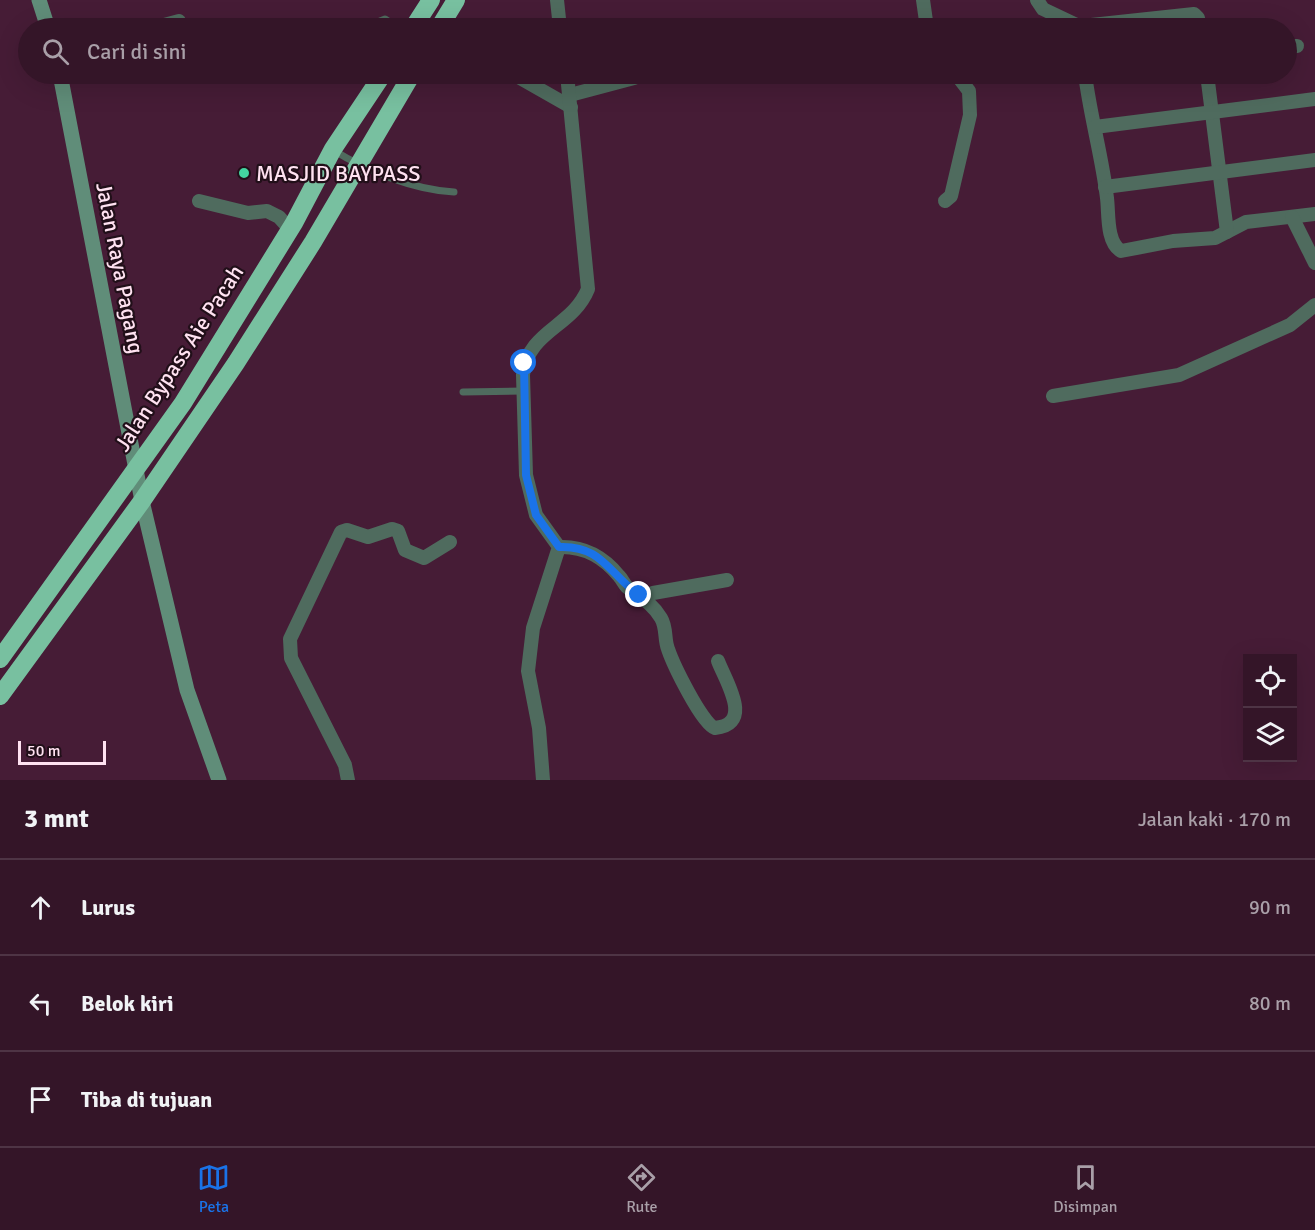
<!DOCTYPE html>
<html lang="id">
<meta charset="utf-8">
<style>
body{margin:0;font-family:Signika,sans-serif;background:#3f2234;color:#f1f3f6}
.controls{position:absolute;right:18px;bottom:18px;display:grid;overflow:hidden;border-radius:0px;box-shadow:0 6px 24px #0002}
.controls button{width:54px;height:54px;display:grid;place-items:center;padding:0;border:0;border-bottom:2px solid #4e3445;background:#341528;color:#f1f3f6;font:30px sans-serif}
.scale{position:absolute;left:18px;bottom:15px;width:88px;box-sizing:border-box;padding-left:6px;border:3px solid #ffe2f1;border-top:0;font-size:16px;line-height:21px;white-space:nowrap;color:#ffe2f1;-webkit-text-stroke:4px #210f19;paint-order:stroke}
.stop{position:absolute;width:18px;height:18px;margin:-14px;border:4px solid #1a73e8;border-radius:50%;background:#fff}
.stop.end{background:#1a73e8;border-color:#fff;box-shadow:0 2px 6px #0008}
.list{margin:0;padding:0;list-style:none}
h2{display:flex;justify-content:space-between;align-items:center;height:78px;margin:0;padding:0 24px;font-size:26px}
h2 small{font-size:20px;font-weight:400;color:#a99fa8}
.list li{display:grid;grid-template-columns:39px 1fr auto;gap:18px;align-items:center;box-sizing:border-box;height:96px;padding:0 24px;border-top:2px solid #4e3445}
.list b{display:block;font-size:22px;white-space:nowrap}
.list em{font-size:20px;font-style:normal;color:#a99fa8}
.icon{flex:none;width:33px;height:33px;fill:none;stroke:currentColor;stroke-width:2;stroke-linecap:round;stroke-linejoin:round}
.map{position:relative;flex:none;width:1315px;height:780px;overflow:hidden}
.search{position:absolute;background:#341528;box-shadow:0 6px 24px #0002;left:18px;right:18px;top:18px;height:66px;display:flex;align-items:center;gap:15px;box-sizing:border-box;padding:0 21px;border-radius:33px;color:#a99fa8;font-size:22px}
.sheet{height:366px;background:#341528}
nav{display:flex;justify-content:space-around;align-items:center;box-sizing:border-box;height:84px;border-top:2px solid #4e3445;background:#341528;font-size:16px;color:#a99fa8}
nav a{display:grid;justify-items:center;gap:3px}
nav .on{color:#1a73e8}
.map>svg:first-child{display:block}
</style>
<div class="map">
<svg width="1315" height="780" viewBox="0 0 1315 780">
<rect width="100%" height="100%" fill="#461c36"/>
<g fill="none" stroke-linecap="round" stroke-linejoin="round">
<!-- lane -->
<g stroke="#4f6b5e" stroke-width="7">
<path d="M372,28L375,23L385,19L398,28"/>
<path d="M333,150C367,171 414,190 454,192"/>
<path d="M463,392L524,391"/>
</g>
<!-- street -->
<g stroke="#4f6b5e" stroke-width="14">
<path d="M557,0L560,28"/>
<path d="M923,0L927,28"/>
<path d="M1037,0L1043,9L1083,28"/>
<path d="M1082,26L1194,14L1198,18L1200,28"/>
<path d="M153,28L179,21"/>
<path d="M1286,47L1297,46"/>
<path d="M513,74L571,107"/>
<path d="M1085,74C1090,115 1102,156 1107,198C1109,213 1106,242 1121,251L1173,241L1215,238L1246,222L1315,214"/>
<path d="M1207,74L1227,232"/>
<path d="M570,95L634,78"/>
<path d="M1095,127L1315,99"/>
<path d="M1105,187L1315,160"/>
<path d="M199,201L248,213L267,211L279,217L288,227L294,223"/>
<path d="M945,201L951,196L970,115L969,91L956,74"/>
<path d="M1292,217L1315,263"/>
<path d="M1053,396L1179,375L1290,325L1315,305"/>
<path d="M559,547C584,546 603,556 619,576C622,579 624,584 627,587C640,597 652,603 661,618C667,628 664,639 668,649C673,664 702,724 715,728C754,724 726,682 718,661"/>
<path d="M645,599L653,593L727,580"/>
<path d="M348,780L345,765L291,658L290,639L341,532L347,530L368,537L392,529L398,531L405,550L424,558L450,542"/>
<path d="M543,780L539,728L528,671L533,628L559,547L536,515L526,475L523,375C528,330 572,328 588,289L567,74"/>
</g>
<!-- secondary -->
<g stroke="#608d79" stroke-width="15">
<path d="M39,0L48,28"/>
<path d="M60,74L142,501L187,690L219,780"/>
</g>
<!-- highway -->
<g stroke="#78c0a0" stroke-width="18">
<path d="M413,28L431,0"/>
<path d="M439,28L456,0"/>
<path d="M0,659L183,403L294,223L333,149L383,74"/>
<path d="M0,696L142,501L236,363L313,242L412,74"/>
</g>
</g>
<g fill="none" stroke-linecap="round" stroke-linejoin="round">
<!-- route -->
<path stroke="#1a73e8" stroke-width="8" d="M524,363L526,475L536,515L559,547C602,545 609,574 639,595"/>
</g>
<!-- markers -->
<circle fill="#43d4a0" stroke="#210f19" stroke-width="2" cx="244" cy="173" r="6"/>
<g text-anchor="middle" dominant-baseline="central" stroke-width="4.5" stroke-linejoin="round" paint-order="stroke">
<!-- poi labels -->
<g font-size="22" fill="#ffe2f1" stroke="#210f19" text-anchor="start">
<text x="256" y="173">MASJID BAYPASS</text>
</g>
<!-- street labels -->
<g font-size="22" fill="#ffe2f1" stroke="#210f19">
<text transform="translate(120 268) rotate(79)">Jalan Raya Pagang</text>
<text transform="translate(179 358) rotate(-57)">Jalan Bypass Aie Pacah</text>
</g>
</g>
</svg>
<div class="controls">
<button><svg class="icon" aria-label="locate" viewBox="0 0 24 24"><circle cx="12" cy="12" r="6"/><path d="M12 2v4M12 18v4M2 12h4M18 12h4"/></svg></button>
<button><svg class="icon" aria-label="layers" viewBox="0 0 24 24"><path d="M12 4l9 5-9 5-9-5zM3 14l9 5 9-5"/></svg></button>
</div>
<div class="scale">50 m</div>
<div class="stop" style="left:524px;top:363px"></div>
<div class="stop end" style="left:639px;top:595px"></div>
<div class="search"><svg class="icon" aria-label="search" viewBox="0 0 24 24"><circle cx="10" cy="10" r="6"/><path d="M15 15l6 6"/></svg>Cari di sini</div>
</div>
<section class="sheet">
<h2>3 mnt<small>Jalan kaki · 170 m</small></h2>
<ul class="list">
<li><svg class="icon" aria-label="ahead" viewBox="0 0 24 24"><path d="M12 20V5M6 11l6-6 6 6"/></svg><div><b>Lurus</b></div><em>90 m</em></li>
<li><svg class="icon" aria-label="left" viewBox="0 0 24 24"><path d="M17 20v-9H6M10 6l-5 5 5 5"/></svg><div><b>Belok kiri</b></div><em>80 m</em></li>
<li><svg class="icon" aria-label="arrive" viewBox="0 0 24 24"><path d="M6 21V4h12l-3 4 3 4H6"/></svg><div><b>Tiba di tujuan</b></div></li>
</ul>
</section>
<nav>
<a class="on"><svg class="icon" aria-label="map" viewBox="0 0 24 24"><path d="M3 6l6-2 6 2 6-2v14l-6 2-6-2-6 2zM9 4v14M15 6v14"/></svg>Peta</a>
<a><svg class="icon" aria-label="directions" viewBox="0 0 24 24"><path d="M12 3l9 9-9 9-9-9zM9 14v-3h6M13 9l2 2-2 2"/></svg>Rute</a>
<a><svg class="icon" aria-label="saved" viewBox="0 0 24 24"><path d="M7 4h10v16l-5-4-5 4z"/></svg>Disimpan</a>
</nav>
